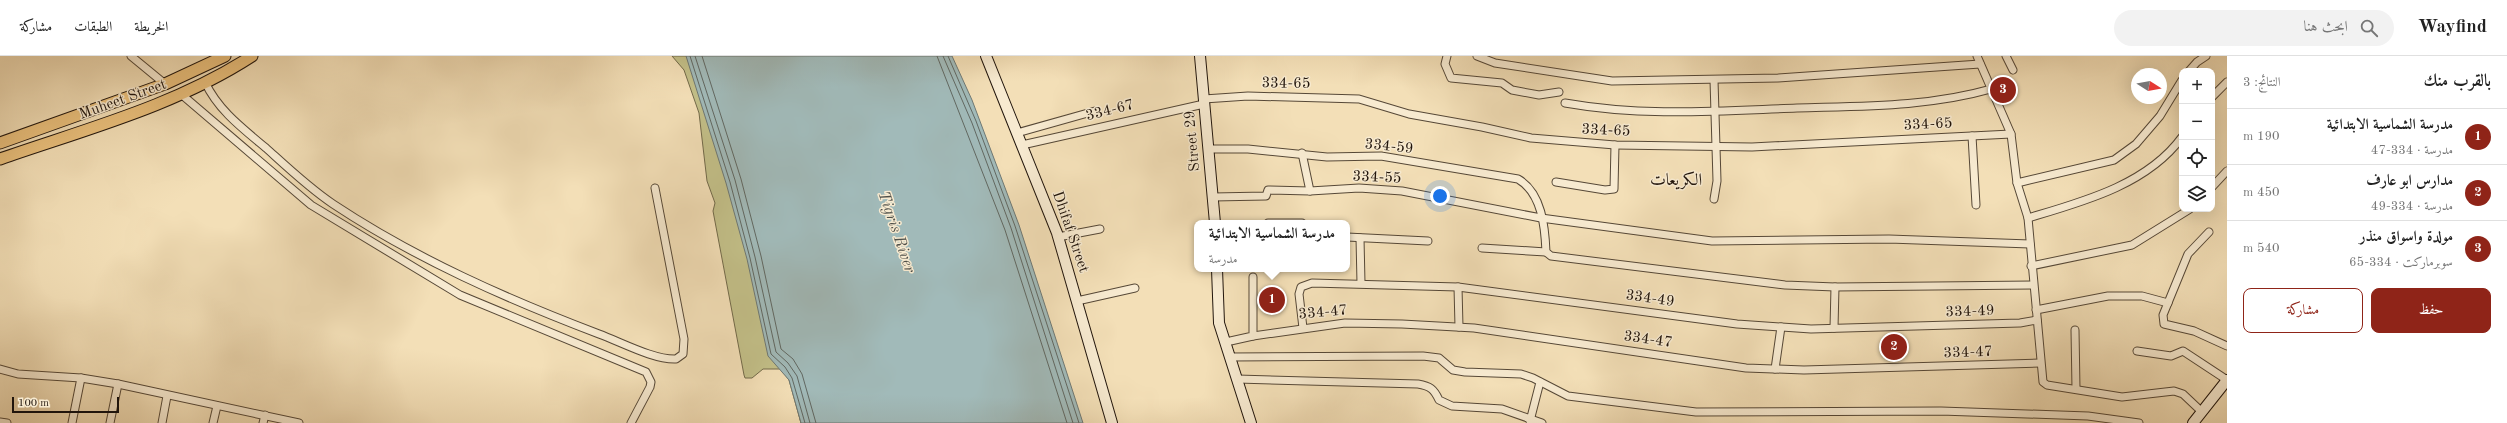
<!DOCTYPE html>
<html lang="ar">
<meta charset="utf-8">
<style>
body{margin:0;font-family:"Old Standard TT",Amiri,serif;background:#f2f2f2;color:#222;direction:rtl}
.controls{position:absolute;right:12px;top:12px;display:grid;overflow:hidden;border-radius:8px;box-shadow:0 4px 16px #0002}
.controls button{width:36px;height:36px;display:grid;place-items:center;padding:0;border:0;border-bottom:1px solid #e0e0e0;background:#fff;color:#222;font:20px sans-serif}
.compass{position:absolute;left:2131px;top:12px;width:36px;height:36px;border-radius:50%;background:#fff;box-shadow:0 4px 16px #0002;rotate:101deg}
.scale{position:absolute;left:12px;bottom:10px;width:107px;box-sizing:border-box;padding-left:4px;border:2px solid #21150c;border-top:0;font-size:11px;line-height:14px;white-space:nowrap;color:#21150c;-webkit-text-stroke:3px #f7ead0;paint-order:stroke}
.you{position:absolute;left:1440px;top:140px;width:14px;height:14px;margin:-10px;border:3px solid #fff;border-radius:50%;background:#1a73e8;box-shadow:0 0 0 6px #1a73e833}
.badge{display:grid;place-items:center;width:26px;height:26px;border-radius:50%;background:#8f2418;color:#fff;font-size:13px;font-weight:700}
.pin{position:absolute;translate:-50% -50%;border:2px solid #fff;box-shadow:0 1px 4px #0006}
.popup{position:absolute;left:1194px;top:164px;width:156px;height:52px;box-sizing:border-box;display:grid;place-content:center;border-radius:8px;background:#fff;filter:drop-shadow(0 1px 3px #0005);font-size:13px;white-space:nowrap;color:#767676}
.popup b{font-size:15px;color:#222}
.popup::after{content:'';position:absolute;left:50%;top:100%;margin-left:-8px;border:8px solid transparent;border-top-color:#fff}
.list{margin:0;padding:0;list-style:none}
h2{display:flex;justify-content:space-between;align-items:center;height:52px;margin:0;padding:0 16px;font-size:17px}
h2 small{font-size:13px;font-weight:400;color:#767676}
.list li{display:grid;grid-template-columns:26px 1fr auto;gap:12px;align-items:center;box-sizing:border-box;height:56px;padding:0 16px;border-top:1px solid #e0e0e0}
.list b{display:block;font-size:15px;white-space:nowrap}
.list p{margin:0;font-size:13px;white-space:nowrap;color:#767676}
.list em{font-size:13px;font-style:normal;color:#767676}
.actions{display:flex;gap:8px;padding:12px 16px}
.actions a{flex:1;padding:9px 0;border:1px solid #8f2418;border-radius:8px;text-align:center;font-size:14px;color:#8f2418}
.actions .main{background:#8f2418;color:#fff}
.icon{flex:none;width:22px;height:22px;fill:none;stroke:currentColor;stroke-width:2;stroke-linecap:round;stroke-linejoin:round}
.map{position:relative;flex:none;width:2227px;height:367px;overflow:hidden;direction:ltr}
header{display:flex;align-items:center;gap:24px;box-sizing:border-box;height:56px;padding:0 20px;background:#fff;border-bottom:1px solid #e0e0e0}
header strong{font-size:19px}
nav{display:flex;gap:22px;margin-inline-start:auto;font-size:14px}
.search{width:280px;height:36px;background:#f2f2f2;display:flex;align-items:center;gap:10px;box-sizing:border-box;padding:0 14px;border-radius:22px;color:#767676;font-size:15px}
main{display:flex}
aside{flex:1;background:#fff}
.map>svg:first-child{display:block}
</style>
<header>
<strong>Wayfind</strong>
<div class="search"><svg class="icon" aria-label="search" viewBox="0 0 24 24"><circle cx="10" cy="10" r="6"/><path d="M15 15l6 6"/></svg>ابحث هنا</div>
<nav><a>الخريطة</a><a>الطبقات</a><a>مشاركة</a></nav>
</header>
<main>
<aside>
<h2>بالقرب منك<small>النتائج: 3</small></h2>
<ul class="list">
<li><span class="badge">1</span><div><b>مدرسة الشماسية الابتدائية</b><p>مدرسة · 334-47</p></div><em>190 m</em></li>
<li><span class="badge">2</span><div><b>مدارس ابو عارف</b><p>مدرسة · 334-49</p></div><em>450 m</em></li>
<li><span class="badge">3</span><div><b>مولدة واسواق منذر</b><p>سوبرماركت · 334-65</p></div><em>540 m</em></li>
</ul>
<div class="actions"><a class="main">حفظ</a><a>مشاركة</a></div>
</aside>
<div class="map">
<svg width="2227" height="367" viewBox="0 0 2227 367">
<rect width="100%" height="100%" fill="#f3dfb7"/>
<filter id="stains"><feTurbulence type="fractalNoise" baseFrequency=".005" numOctaves="4"/><feColorMatrix values="0 0 0 0 .2 0 0 0 0 .09 0 0 0 0 .02 0 0 0 .5 -.17"/></filter>
<radialGradient id="worn" r=".72"><stop offset=".6" stop-color="#630" stop-opacity="0"/><stop offset="1" stop-color="#630" stop-opacity=".3"/></radialGradient>
<!-- green -->
<path fill="#c3c089" stroke="#726a4a" d="M672,0H687L784,296L801,367L789,324L781,313H763L752,322H745L744,319L713,155L715,147L707,125L699,57L684,14Z"/>
<!-- water -->
<path fill="#a1bab9" stroke="#6e7874" d="M686,0H952L972,44L1019,169L1083,367H801L789,324L768,300L747,203L726,127Z"/>
<g fill="none" stroke-linecap="round" stroke-linejoin="round">
<!-- shore -->
<g stroke="#616862" stroke-width="1">
<path d="M690,0L730,126L750,202L771,298L785,311L792,322L805,367"/>
<path d="M695,0L735,124L755,201L776,296L788,307L797,320L810,367"/>
<path d="M702,0L741,123L761,200L781,293L793,303L802,318L816,367"/>
<path d="M937,0L1005,174L1067,367"/>
<path d="M943,0L972,67L1011,172L1073,367"/>
<path d="M948,0L976,65L1015,170L1079,367"/>
</g>
<defs>
<g id="street">
<path d="M131,0L165,28"/>
<path d="M1447,0L1445,8L1451,22L1502,27L1512,34L1539,39L1559,36"/>
<path d="M1477,0L1495,7L1612,25L1778,22L1980,8"/>
<path d="M1977,0L2011,78L2017,127L2028,162L2043,326L2047,329L2122,341L2174,335L2183,338L2202,356"/>
<path d="M2006,0L2013,14"/>
<path d="M2189,15L2197,6L2206,0"/>
<path d="M1714,24L1717,125L1714,143"/>
<path d="M205,26C218,54 242,72 266,92C287,111 309,132 333,148C416,203 507,243 599,278C621,286 654,304 676,303L683,298L684,283L655,132"/>
<path d="M181,38L311,149L460,239L646,316L651,326L650,331L631,367"/>
<path d="M2212,41L2227,26"/>
<path d="M1204,43L1248,40L1359,43L1409,58L1482,71L1531,82L1615,89L1752,91L2011,78"/>
<path d="M1565,47C1644,61 1716,55 1797,52C1862,50 1928,51 1991,33"/>
<path d="M1017,77L1095,55"/>
<path d="M1972,80L1976,149"/>
<path d="M1022,89L1204,48"/>
<path d="M1208,93H1248L1327,101L1381,100L1518,123C1542,137 1545,171 1546,196L1551,200L1785,229L1835,231L2033,229"/>
<path d="M1302,97L1310,135"/>
<path d="M1556,126L1605,134L1614,133L1615,89"/>
<path d="M2017,127L2114,104L2136,88L2160,60L2182,24"/>
<path d="M2212,131L2227,115"/>
<path d="M1213,141L1266,140L1268,134L1310,135L1359,132L1402,135L1541,162L1712,185L1889,183L2030,188"/>
<path d="M2028,162C2082,146 2147,129 2182,81"/>
<path d="M1268,167H1302"/>
<path d="M2209,176L2188,198L2163,259L2164,268L2194,275L2227,290"/>
<path d="M1058,181L1100,173"/>
<path d="M1347,181L1428,185"/>
<path d="M1360,182L1361,227"/>
<path d="M1482,192L1546,196"/>
<path d="M2031,210L2132,189L2190,153"/>
<path d="M1458,231L1459,271"/>
<path d="M1077,245L1135,232"/>
<path d="M2036,254L2108,240H2142L2168,247"/>
<path d="M1303,272L1299,238L1301,231L1312,227L1458,231L1737,268L1811,273L2020,267L2037,264"/>
<path d="M1834,272L1835,231"/>
<path d="M2075,274L2076,333"/>
<path d="M1253,280L1345,267L1402,268L1474,272L1746,312L1804,314L2040,307"/>
<path d="M1226,286L1253,280V221"/>
<path d="M2137,295L2171,300L2183,295L2227,324"/>
<path d="M1230,301L1423,300L1439,302L1453,314L1465,316L1521,318L1533,322L1568,340L1696,356L1941,355L2088,360L2139,367"/>
<path d="M0,313L18,318L81,322L118,328L299,367"/>
<path d="M1775,313L1781,271"/>
<path d="M1237,323L1418,328C1430,330 1434,333 1439,344L1452,350L1502,353L1542,367"/>
<path d="M1530,365L1540,326"/>
<path d="M0,366L7,367"/>
<path d="M72,367L81,322"/>
<path d="M110,367L118,328"/>
<path d="M162,367L167,340"/>
<path d="M213,367L217,350"/>
<path d="M263,367L265,359"/>
</g>
<g id="secondary">
<path d="M986,0L1057,177L1112,367"/>
<path d="M1200,0L1215,167"/>
<path d="M1217,213L1219,267L1251,367"/>
<path d="M2193,367L2227,324"/>
</g>
<g id="primary">
<path d="M0,87L165,28L225,0"/>
<path d="M0,103C86,73 175,50 252,0"/>
</g>
</defs>
<!-- street casing -->
<use href="#street" stroke="#564837" stroke-width="9"/>
<!-- secondary casing -->
<use href="#secondary" stroke="#21150c" stroke-width="12"/>
<!-- primary casing -->
<use href="#primary" stroke="#21150c" stroke-width="13"/>
<!-- street -->
<use href="#street" stroke="#f7ead0" stroke-width="7"/>
<!-- secondary -->
<use href="#secondary" stroke="#f7ead0" stroke-width="10"/>
<!-- primary -->
<use href="#primary" stroke="#eac07c" stroke-width="11"/>
</g>
<g text-anchor="middle" dominant-baseline="central" stroke-width="3" stroke-linejoin="round" paint-order="stroke">
<!-- street labels -->
<g font-size="15" fill="#21150c" stroke="#f7ead0">
<text transform="translate(1286 28) rotate(1)">334-65</text>
<text transform="translate(123 44) rotate(-20)">Muheet Street</text>
<text transform="translate(1110 55) rotate(-14)">334-67</text>
<text transform="translate(1928 69) rotate(-3)">334-65</text>
<text transform="translate(1606 75) rotate(3)">334-65</text>
<text transform="translate(1193 85) rotate(-95)">Street 29</text>
<text transform="translate(1389 91) rotate(6)">334-59</text>
<text transform="translate(1377 122) rotate(3)">334-55</text>
<text transform="translate(1070 176) rotate(71)">Dhifaf Street</text>
<text transform="translate(1650 243) rotate(8)">334-49</text>
<text transform="translate(1970 256) rotate(-2)">334-49</text>
<text transform="translate(1323 257) rotate(-5)">334-47</text>
<text transform="translate(1648 284) rotate(8)">334-47</text>
<text transform="translate(1968 297) rotate(-2)">334-47</text>
</g>
<!-- water labels -->
<g font-size="16" font-style="italic" fill="#4e4f49" stroke="#f7ead0">
<text transform="translate(896 176) rotate(71)">Tigris River</text>
</g>
<!-- quarter labels -->
<g font-size="17" fill="#21150c" stroke="#f7ead0">
<text x="1676" y="124">الكريعات</text>
</g>
</g>
<rect width="100%" height="100%" filter="url(#stains)"/>
<rect width="100%" height="100%" fill="url(#worn)"/>
</svg>
<div class="controls">
<button>+</button>
<button>−</button>
<button><svg class="icon" aria-label="locate" viewBox="0 0 24 24"><circle cx="12" cy="12" r="6"/><path d="M12 2v4M12 18v4M2 12h4M18 12h4"/></svg></button>
<button><svg class="icon" aria-label="layers" viewBox="0 0 24 24"><path d="M12 4l9 5-9 5-9-5zM3 14l9 5 9-5"/></svg></button>
</div>
<svg class="compass" viewBox="-18 -18 36 36"><path d="M0-13l5 13h-10z" fill="#e53935"/><path d="M0 13l5-13h-10z" fill="#767676"/></svg>
<div class="scale">100 m</div>
<div class="you"></div>
<div class="pin badge" style="left:1272px;top:244px">1</div>
<div class="popup"><b>مدرسة الشماسية الابتدائية</b>مدرسة</div>
<div class="pin badge" style="left:1894px;top:291px">2</div>
<div class="pin badge" style="left:2003px;top:34px">3</div>
</div>
</main>
